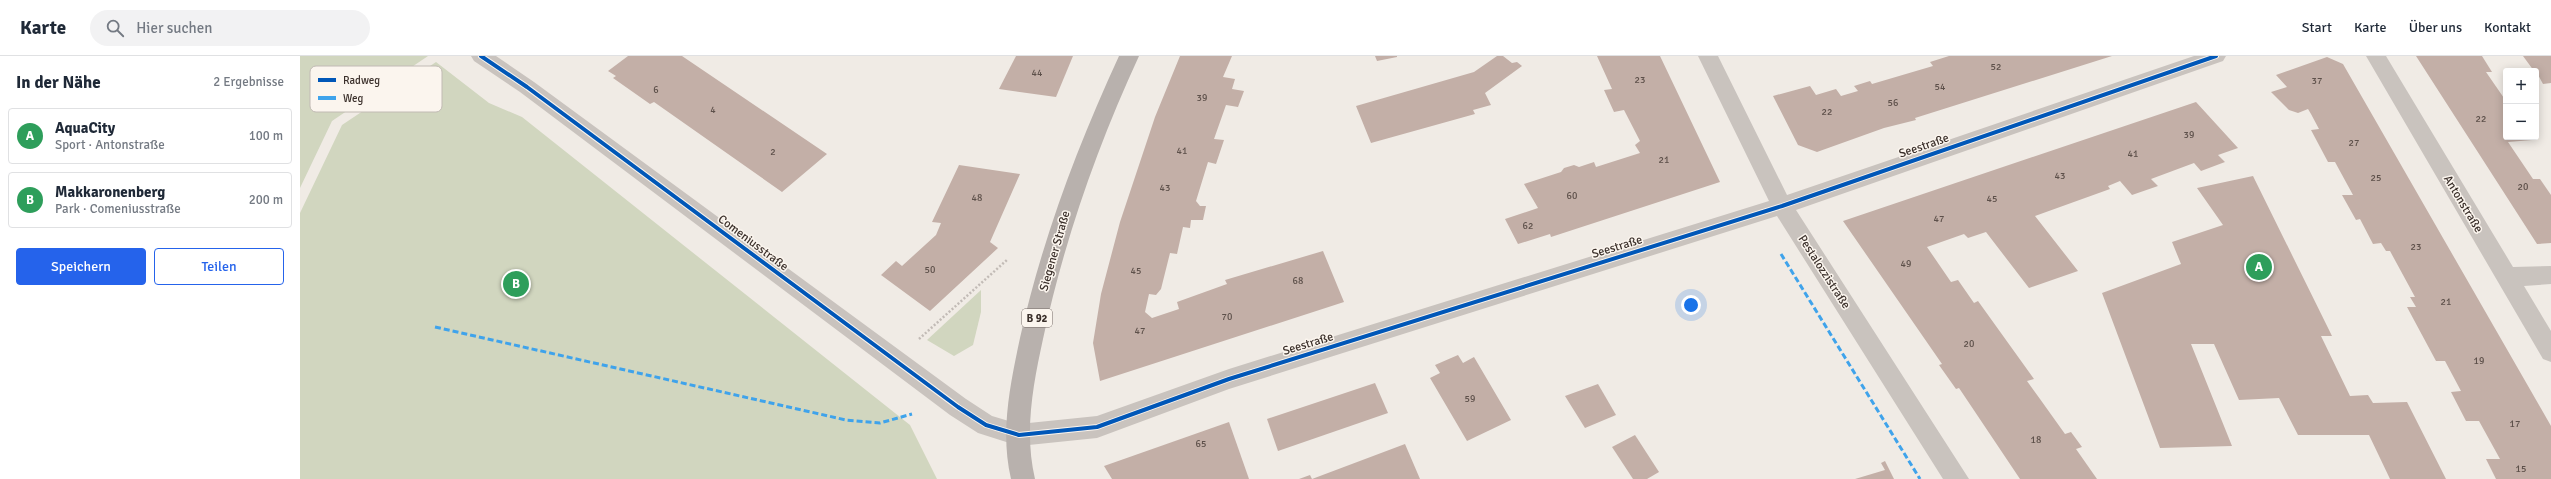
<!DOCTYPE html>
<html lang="de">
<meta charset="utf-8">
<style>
body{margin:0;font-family:Signika,sans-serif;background:#f2f2f3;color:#1f2937}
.controls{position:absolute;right:12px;top:12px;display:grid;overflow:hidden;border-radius:4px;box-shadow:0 2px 10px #0003}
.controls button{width:36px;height:36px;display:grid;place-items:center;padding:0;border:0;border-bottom:1px solid #e0e1e3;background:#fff;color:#1f2937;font:20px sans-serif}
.you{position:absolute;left:1391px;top:249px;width:14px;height:14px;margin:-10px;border:3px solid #fff;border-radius:50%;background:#1a73e8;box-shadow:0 0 0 6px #1a73e833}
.badge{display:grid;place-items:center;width:26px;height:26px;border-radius:50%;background:#2563eb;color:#fff;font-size:13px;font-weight:700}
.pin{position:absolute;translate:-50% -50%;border:2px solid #fff;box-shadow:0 1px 4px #0006}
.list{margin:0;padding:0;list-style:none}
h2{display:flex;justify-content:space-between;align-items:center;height:52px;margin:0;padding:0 16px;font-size:17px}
h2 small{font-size:13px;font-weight:400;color:#747a83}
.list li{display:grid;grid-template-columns:26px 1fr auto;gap:12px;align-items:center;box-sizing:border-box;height:56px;margin:0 8px 8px;padding:0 8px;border:1px solid #e0e1e3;border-radius:4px}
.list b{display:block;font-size:15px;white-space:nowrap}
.list p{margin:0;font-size:13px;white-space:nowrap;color:#747a83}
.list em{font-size:13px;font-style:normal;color:#747a83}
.actions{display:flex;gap:8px;padding:12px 16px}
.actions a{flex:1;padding:9px 0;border:1px solid #2563eb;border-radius:4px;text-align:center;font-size:14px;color:#2563eb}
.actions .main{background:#2563eb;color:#fff}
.icon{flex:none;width:22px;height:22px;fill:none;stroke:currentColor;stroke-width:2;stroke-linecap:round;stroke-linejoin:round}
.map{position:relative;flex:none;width:2251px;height:423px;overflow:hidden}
header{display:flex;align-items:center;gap:24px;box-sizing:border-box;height:56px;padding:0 20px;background:#fff;border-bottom:1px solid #e0e1e3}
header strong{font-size:19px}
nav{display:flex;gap:22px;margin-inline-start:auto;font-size:14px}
.search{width:280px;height:36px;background:#f2f2f3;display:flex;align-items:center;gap:10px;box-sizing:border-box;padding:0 14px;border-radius:22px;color:#747a83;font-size:15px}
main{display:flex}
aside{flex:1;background:#fff}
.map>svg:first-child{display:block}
</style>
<header>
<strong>Karte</strong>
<div class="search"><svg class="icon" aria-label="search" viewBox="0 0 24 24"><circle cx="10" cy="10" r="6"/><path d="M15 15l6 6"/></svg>Hier suchen</div>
<nav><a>Start</a><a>Karte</a><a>Über uns</a><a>Kontakt</a></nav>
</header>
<main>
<aside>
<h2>In der Nähe<small>2 Ergebnisse</small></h2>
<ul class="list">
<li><span class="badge" style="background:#2e9e5b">A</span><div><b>AquaCity</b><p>Sport · Antonstraße</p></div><em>100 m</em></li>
<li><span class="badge" style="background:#2e9e5b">B</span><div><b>Makkaronenberg</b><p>Park · Comeniusstraße</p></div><em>200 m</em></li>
</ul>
<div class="actions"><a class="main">Speichern</a><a>Teilen</a></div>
</aside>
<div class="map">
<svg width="2251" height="423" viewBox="0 0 2251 423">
<rect width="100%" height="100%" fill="#f0ebe5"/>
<!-- green -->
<g fill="#d1d6bf">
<path d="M0,0H128L32,65L0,132Z"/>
<path d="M136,6L189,47L222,61L610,369L637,423H0V157L42,69Z"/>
<path d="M681,234V256L673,289L654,300L627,284Z"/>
</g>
<!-- building -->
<g fill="#c3afa7">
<path d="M328,0H382L527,98L482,136L354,46L350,48L313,22L316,20L308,15Z"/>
<path d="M716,0H773L756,41L699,33Z"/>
<path d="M880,0H932L923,21L935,23L932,33L944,35L938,51L926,49L914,83L924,84L916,108L908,106L896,145L900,150H906L903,164H891L890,172L883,171L877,198L870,197L861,233L856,239L849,238L845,256L852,262L879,253L877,246L927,228L925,224L1023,195L1044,246L800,325L793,287L801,238L820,166L855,61Z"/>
<path d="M1075,0H1097V1L1077,5Z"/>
<path d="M1197,0H1203L1212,7L1217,6L1222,10L1185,37L1191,49L1173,54L1175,58L1071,87L1056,50L1174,16Z"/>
<path d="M1297,0H1360L1420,126L1251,181L1250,178L1218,188L1205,163L1238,152L1224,128L1261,116L1264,112L1274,109L1279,111L1294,106L1296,111L1340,97L1335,89L1340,85L1324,54L1314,56L1304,34L1312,33Z"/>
<path d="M1649,0H1812L1615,62L1616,64L1584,72L1517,96L1498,89L1473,40L1510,30L1516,39L1536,33L1541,40L1558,35L1554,30L1570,25L1572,28L1633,10L1630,6Z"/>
<path d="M2116,0H2182L2192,16H2186L2206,45V81H2229L2232,84L2208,86L2233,123H2240L2251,139V187L2237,188Z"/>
<path d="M2223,0H2251V27L2243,28L2236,15H2234Z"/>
<path d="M2027,1L2043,8L2251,370V423H2196L2186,403H2200L2179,365H2166L2151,336L2161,335L2145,305H2136L2107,251H2116L2110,241H2115L2090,195H2086L2081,187L2073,188L2060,163L2056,164L2042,139H2053L2035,106H2028L2011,74L2019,73L2011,58L2008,53L1998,57L1989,54L1971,36L1987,31L1976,19Z"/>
<path d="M1896,46L1938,92L1918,99L1925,106L1901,115L1894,107L1851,123L1858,130L1832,139L1820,125L1808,130L1810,133L1735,160L1778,215L1729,232L1686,176L1668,182L1664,178L1627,191L1651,226L1658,224L1674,247L1678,245L1734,323L1727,325L1740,343L1765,378L1771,376L1782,391L1776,393L1797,423H1720L1659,332L1656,333L1639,309L1642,308L1543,165Z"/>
<path d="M659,109L720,118L690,186L698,192L630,255L581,219L596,205L602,210L636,179L641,167L632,166Z"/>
<path d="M1953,120L2032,280H2021L2050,340L2068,339L2073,347L2107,346L2146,423H2090L2069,379H1998L1979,342L1939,344L1914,288H1891L1932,390L1860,392L1802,237L1881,208L1872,186L1923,169L1897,132Z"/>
<path d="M1158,299L1163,307L1174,301L1211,364L1167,385L1130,322L1140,317L1135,309Z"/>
<path d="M1075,327L1088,357L978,395L967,363Z"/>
<path d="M1298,328L1316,359L1285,372L1265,340Z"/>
<path d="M929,366L949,423H812L804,410Z"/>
<path d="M1335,379L1359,416L1347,423H1333L1312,391Z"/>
<path d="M1105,388L1120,423H999L1010,419L1012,423Z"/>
<path d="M1585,405L1594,423H1555L1585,414L1581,407Z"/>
</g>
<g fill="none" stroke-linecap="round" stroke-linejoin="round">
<!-- path -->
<path stroke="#c2bbb6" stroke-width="2.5" stroke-dasharray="2 2" stroke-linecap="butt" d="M619,283L708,203"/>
<!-- minor -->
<g fill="#c9c3be" fill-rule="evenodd">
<path d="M171,0H196L234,26L666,343L692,360L719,368L797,360L929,313L1469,145L1398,0H1418L1487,139L1894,0H1926L1923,5L1496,154L1669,423H1643L1477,160L929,333L797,382L719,390L678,377L650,359L220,36L174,5Z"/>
<path d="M2066,0H2086L2213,211L2251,210V228L2224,230L2251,275V306L2243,303Z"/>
</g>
<!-- primary -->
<path fill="#b8b1ad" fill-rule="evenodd" d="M819,0H839C797,91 764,185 743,283C733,329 724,376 735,423H711C700,376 710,329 720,282C742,184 777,91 819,0Z"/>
<!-- quiet -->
<g stroke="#3fa3eb" stroke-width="3" stroke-dasharray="6 3" stroke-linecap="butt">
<path d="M1481,198L1620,423"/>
<path d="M135,271L546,364L580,367L612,358"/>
</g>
<defs>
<path id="cycleway" d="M181,0L227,31L658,351L686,369L719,379L797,371L929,323L1482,150L1916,0"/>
</defs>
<!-- cycleway casing -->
<use href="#cycleway" stroke="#fbf5ee" stroke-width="6"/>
<!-- cycleway -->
<use href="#cycleway" stroke="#0057b8" stroke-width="4"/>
</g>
<g text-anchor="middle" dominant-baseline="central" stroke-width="3" stroke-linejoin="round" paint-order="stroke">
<!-- number labels -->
<g font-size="10" fill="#5d504a">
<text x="1696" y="11">52</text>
<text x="737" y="17">44</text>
<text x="1340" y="24">23</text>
<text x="2017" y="25">37</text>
<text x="1640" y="31">54</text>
<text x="356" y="34">6</text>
<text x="902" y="42">39</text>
<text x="1593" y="47">56</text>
<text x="413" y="54">4</text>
<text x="1527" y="56">22</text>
<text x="2181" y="63">22</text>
<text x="1889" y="79">39</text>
<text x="2054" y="87">27</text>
<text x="882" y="95">41</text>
<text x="473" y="96">2</text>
<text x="1833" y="98">41</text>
<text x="1364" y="104">21</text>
<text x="1760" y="120">43</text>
<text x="2076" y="122">25</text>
<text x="2223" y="131">20</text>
<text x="865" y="132">43</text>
<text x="1272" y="140">60</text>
<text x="677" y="142">48</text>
<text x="1692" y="143">45</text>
<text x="1639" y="163">47</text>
<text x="1228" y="170">62</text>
<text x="2116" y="191">23</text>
<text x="1606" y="208">49</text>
<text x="630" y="214">50</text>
<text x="836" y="215">45</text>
<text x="998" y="225">68</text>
<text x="2146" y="246">21</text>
<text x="927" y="261">70</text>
<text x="840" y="275">47</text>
<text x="1669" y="288">20</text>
<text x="2179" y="305">19</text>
<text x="1170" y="343">59</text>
<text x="2215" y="368">17</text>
<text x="1736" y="384">18</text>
<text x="901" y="388">65</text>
<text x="2221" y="413">15</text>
</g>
<!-- shield labels -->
<rect fill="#fbf5ee" stroke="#756b66" stroke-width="1" x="722" y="253" width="30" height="18" rx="3"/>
<g font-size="11" font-weight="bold" fill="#3b302b">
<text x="737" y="262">B 92</text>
</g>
<!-- street labels -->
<g font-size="12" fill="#3b302b" stroke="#fbf5ee">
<text transform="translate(1624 90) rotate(-19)">Seestraße</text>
<text transform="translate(2163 148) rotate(59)">Antonstraße</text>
<text transform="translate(453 187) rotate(37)">Comeniusstraße</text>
<text transform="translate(1317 191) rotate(-17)">Seestraße</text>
<text transform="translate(755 195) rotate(-74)">Siegener Straße</text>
<text transform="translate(1524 216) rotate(57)">Pestalozzistraße</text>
<text transform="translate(1008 288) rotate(-17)">Seestraße</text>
</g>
</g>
<!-- legend -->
<rect x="10" y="10" width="132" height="46" rx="6" fill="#fbf5ee" stroke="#c1bab4" stroke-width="1"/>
<rect x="18" y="22" width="18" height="4" fill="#0057b8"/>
<rect x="18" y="40" width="18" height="4" fill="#3fa3eb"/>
<g font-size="11" fill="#3b302b">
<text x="43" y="28">Radweg</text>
<text x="43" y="46">Weg</text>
</g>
</svg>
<div class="controls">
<button>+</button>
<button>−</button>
</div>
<div class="you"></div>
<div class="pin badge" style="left:1959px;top:211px;background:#2e9e5b">A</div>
<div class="pin badge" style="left:216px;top:228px;background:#2e9e5b">B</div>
</div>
</main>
